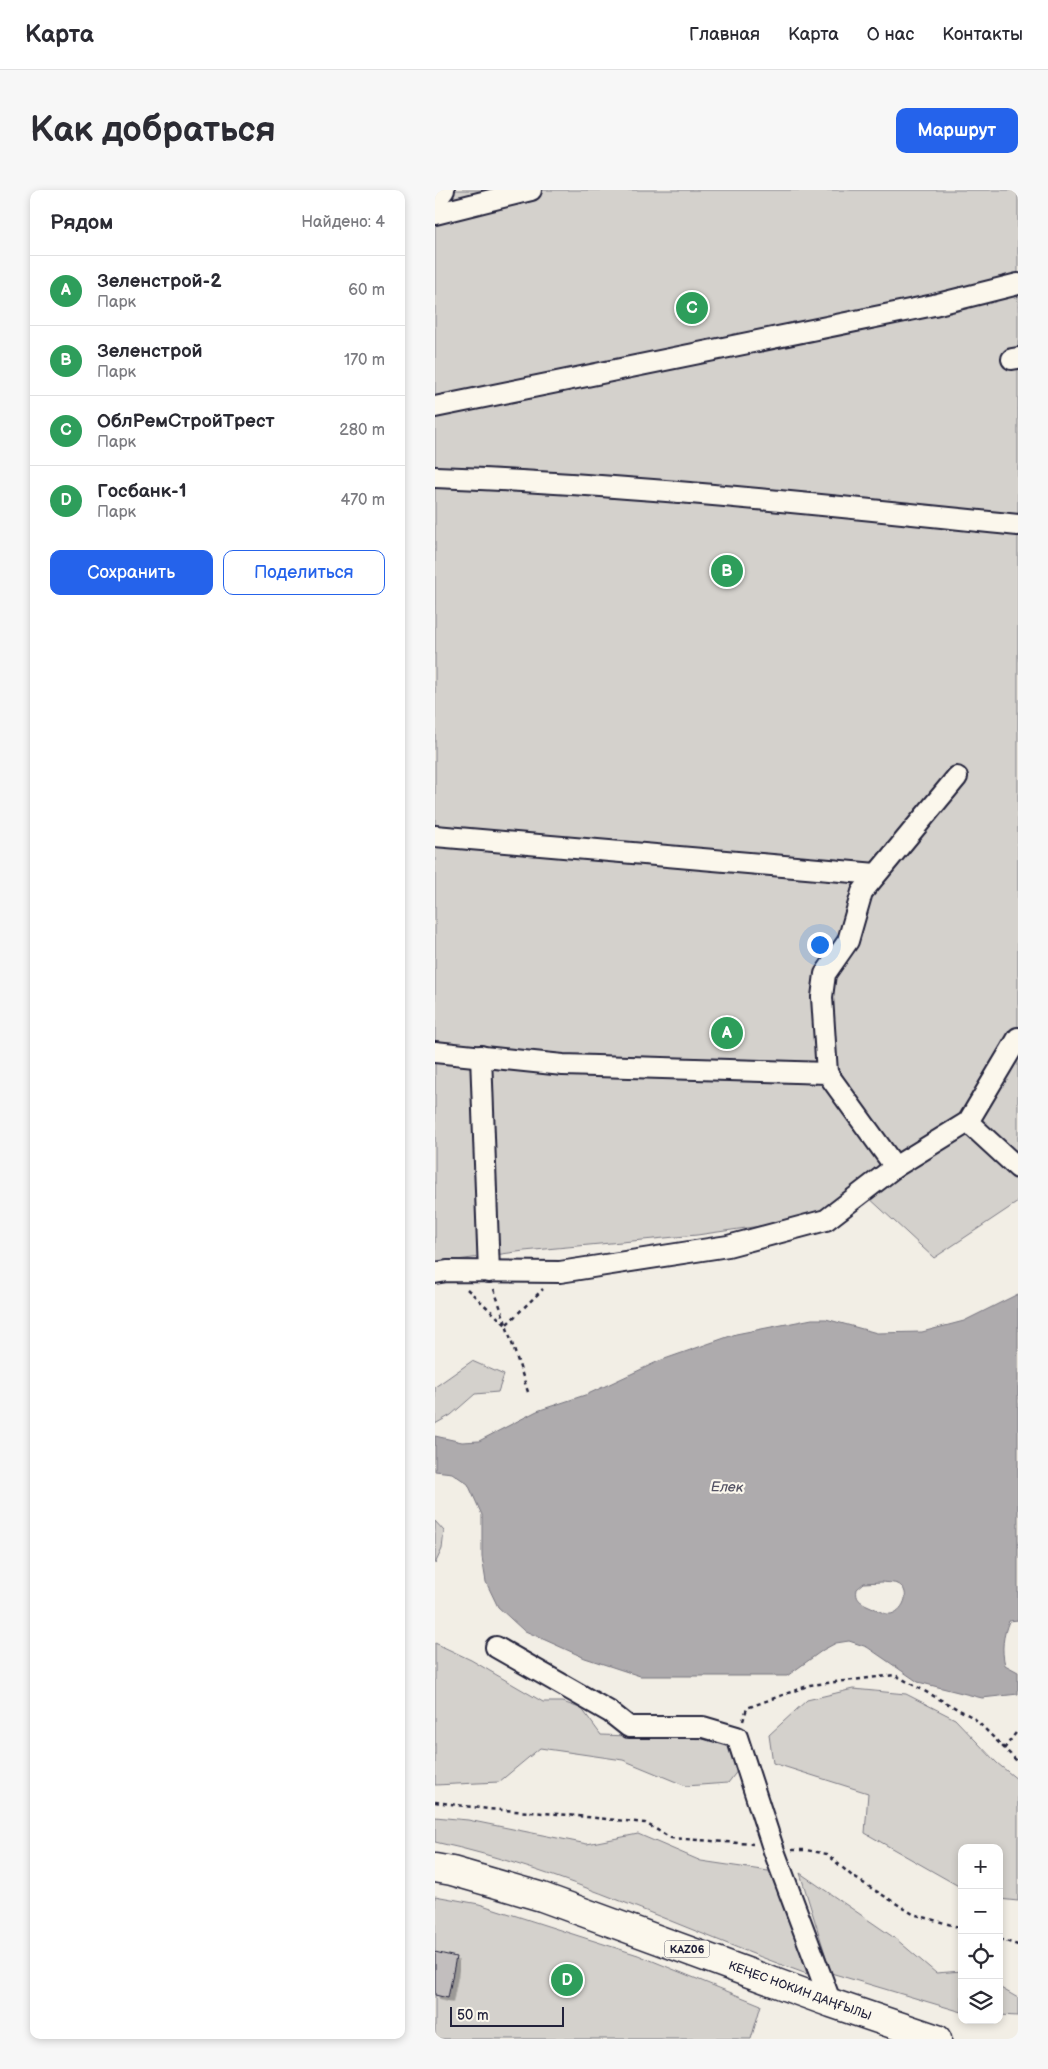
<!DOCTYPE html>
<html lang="ru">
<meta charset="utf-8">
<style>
body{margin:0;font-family:"Balsamiq Sans",sans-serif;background:#f7f7f7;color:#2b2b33}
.controls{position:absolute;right:15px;bottom:15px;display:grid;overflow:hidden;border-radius:10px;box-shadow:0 2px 8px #0003}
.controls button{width:45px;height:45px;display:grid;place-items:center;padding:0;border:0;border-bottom:1px solid #e1e1e2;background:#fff;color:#2b2b33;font:25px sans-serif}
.scale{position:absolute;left:15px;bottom:12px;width:114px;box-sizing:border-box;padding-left:5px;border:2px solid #22223b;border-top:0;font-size:14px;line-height:18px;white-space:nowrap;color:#22223b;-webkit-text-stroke:4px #fbf7ec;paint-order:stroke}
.you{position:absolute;left:384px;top:754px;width:18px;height:18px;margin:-12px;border:4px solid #fff;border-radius:50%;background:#1a73e8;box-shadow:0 0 0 8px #1a73e833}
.badge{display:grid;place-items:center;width:32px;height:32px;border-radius:50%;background:#2563eb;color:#fff;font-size:16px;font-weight:700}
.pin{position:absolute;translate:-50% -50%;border:2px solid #fff;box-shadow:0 1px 5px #0006}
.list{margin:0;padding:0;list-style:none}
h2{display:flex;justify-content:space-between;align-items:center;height:65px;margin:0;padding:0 20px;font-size:21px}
h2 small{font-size:16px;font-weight:400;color:#7c7c81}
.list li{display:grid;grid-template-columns:32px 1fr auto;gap:15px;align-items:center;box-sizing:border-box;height:70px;padding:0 20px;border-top:1px solid #e1e1e2}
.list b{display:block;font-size:19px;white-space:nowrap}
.list p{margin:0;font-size:16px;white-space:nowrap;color:#7c7c81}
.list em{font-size:16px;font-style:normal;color:#7c7c81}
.actions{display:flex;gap:10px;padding:15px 20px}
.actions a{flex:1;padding:11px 0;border:1px solid #2563eb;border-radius:10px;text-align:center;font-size:18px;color:#2563eb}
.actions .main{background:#2563eb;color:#fff}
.icon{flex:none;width:28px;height:28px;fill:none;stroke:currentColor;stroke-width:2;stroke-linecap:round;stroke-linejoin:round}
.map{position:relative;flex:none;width:583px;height:1849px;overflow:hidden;border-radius:10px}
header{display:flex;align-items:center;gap:30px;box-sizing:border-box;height:70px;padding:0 25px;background:#fff;border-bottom:1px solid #e1e1e2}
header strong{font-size:24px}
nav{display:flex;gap:28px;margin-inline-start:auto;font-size:18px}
.intro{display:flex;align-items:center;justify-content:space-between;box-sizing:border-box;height:120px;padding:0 30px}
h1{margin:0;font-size:35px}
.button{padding:12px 22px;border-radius:10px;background:#2563eb;color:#fff;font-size:18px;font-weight:700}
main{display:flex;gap:30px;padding:0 30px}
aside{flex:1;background:#fff;border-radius:10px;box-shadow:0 2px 8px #0003}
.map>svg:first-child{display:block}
</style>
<header>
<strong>Карта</strong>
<nav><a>Главная</a><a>Карта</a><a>О нас</a><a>Контакты</a></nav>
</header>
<div class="intro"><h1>Как добраться</h1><a class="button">Маршрут</a></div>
<main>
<aside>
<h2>Рядом<small>Найдено: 4</small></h2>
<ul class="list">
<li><span class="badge" style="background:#2e9e5b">A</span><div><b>Зеленстрой-2</b><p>Парк</p></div><em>60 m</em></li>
<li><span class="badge" style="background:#2e9e5b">B</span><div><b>Зеленстрой</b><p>Парк</p></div><em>170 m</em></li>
<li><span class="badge" style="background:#2e9e5b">C</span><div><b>ОблРемСтройТрест</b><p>Парк</p></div><em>280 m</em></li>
<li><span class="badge" style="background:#2e9e5b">D</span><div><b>Госбанк-1</b><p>Парк</p></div><em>470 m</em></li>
</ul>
<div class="actions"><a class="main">Сохранить</a><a>Поделиться</a></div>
</aside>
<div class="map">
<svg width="583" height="1849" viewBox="0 0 583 1849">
<defs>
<filter id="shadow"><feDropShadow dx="4.5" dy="4.5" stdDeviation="0" flood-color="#0004"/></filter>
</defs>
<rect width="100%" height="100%" fill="#f2eee5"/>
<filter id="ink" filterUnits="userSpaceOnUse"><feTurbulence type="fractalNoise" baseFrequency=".02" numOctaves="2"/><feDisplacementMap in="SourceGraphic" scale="10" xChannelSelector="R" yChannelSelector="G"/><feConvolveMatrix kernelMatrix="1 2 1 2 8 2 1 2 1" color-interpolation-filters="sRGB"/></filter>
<g filter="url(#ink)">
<!-- green -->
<g fill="#d4d1cc" stroke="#7b7a84">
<path d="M0,0H583V1012L499,1068L432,1006L367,1030L262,1045L89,1061L0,1073Z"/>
<path d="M37,1171L69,1185L63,1202L40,1204L16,1225L0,1234V1197Z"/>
<path d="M0,1331L9,1341L7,1359L0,1374Z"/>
<path d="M0,1453L36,1470L108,1512H128L147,1519L166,1545L273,1549L297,1555L303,1580L293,1593L251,1596L188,1570L105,1558L64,1592L0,1595Z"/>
<path d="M418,1499L471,1504L520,1529L562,1573L583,1590V1711L564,1709V1658H527V1698L430,1643L433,1603L338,1573L334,1545L372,1510Z"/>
<path d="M0,1627L33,1630L152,1654L203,1644L266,1671L340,1682L372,1784C248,1740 130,1680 0,1652Z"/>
<path d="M365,1683L461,1749L501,1783L527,1781V1822L396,1783Z"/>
<path d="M0,1706L44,1714L203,1765L326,1815L316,1849H0Z"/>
<path d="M564,1797L583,1808V1826L564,1825Z"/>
</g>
<!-- water -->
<path fill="#aeabad" stroke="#76747f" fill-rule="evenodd" d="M583,1104V1430L574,1431C568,1446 566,1459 570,1475L583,1482V1504L547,1508L483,1492L432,1457L414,1451L401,1453L388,1460L352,1486H205L150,1468L88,1440L63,1417L51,1392L47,1367V1325L33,1294L17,1283L0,1281V1246L27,1252L44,1251L102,1221L153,1204L224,1171L301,1144L377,1129H391L442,1143L487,1142L529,1131ZM447,1392C453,1393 462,1392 466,1396C477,1405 465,1426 452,1424C446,1423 440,1418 434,1416C425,1412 420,1409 422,1399L429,1393Z"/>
<!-- building -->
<path fill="#c2bebe" stroke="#22223b" filter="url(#shadow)" d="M0,1762L21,1767L13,1808L0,1805Z"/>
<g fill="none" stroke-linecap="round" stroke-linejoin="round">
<defs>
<g id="minor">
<path d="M0,12L9,0"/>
<path d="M0,24L96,0"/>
<path d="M577,169L583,168"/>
<path d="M0,217L499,115L583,94"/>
<path d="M0,287C195,294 389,315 583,335"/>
<path d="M0,646L441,684"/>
<path d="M0,862L128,875L392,883L460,977L533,932L583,848"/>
<path d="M46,866L54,1082"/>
<path d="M392,883L387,807L390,784L413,751L427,702L522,587"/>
<path d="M533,932L583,978"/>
<path d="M0,1083L12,1081L125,1082L293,1056L391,1030L460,977"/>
<path d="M61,1457L175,1522L194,1537H268L302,1547L339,1661L396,1813"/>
</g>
<path id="highway" d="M0,1678L17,1681L107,1707L396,1813L502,1849"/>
</defs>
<!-- minor casing -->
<use href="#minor" stroke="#22223b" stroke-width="24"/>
<!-- highway casing -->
<use href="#highway" stroke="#22223b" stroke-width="31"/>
<!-- path -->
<g stroke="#22223b" stroke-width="2.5" stroke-dasharray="4 4" stroke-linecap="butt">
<path d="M32,1099L71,1135"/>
<path d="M59,1099L71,1134"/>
<path d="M93,1202L71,1135L108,1099"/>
<path d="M308,1531L312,1518L375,1495L460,1485L539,1528L583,1572"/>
<path d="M569,1559L583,1540"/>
<path d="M0,1612L53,1619L123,1624L210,1633L236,1648L318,1654"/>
<path d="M357,1660H371L392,1664L417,1686L478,1724L527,1738"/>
<path d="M564,1749L583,1755"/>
</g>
<!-- minor -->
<use href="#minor" stroke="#fbf7ec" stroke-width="20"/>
<!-- highway -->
<use href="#highway" stroke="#fbf7ec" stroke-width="28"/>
</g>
</g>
<g text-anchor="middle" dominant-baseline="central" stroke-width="4.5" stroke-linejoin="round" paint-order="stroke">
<!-- shield labels -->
<rect fill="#fbf7ec" stroke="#636270" stroke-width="1" x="229.5" y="1750.5" width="45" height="17" rx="4"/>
<g font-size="11" font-weight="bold" fill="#22223b">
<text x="252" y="1759">KАZ06</text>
</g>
<!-- street labels -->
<g font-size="12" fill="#22223b" stroke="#fbf7ec">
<text transform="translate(365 1801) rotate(20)">КЕҢЕС НОКИН ДАҢҒЫЛЫ</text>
</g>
<!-- water labels -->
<g font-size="14" font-style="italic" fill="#535263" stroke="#fbf7ec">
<text transform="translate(292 1297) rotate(1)">Елек</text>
</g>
</g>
</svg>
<div class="controls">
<button>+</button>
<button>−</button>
<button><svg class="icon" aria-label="locate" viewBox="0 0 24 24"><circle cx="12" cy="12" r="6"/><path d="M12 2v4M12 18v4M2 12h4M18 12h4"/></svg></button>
<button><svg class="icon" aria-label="layers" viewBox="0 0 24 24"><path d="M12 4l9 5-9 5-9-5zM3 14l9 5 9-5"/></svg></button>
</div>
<div class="scale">50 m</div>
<div class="you"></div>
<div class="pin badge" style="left:292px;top:843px;background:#2e9e5b">A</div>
<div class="pin badge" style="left:292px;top:381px;background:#2e9e5b">B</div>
<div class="pin badge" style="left:257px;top:118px;background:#2e9e5b">C</div>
<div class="pin badge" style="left:132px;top:1790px;background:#2e9e5b">D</div>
</div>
</main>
